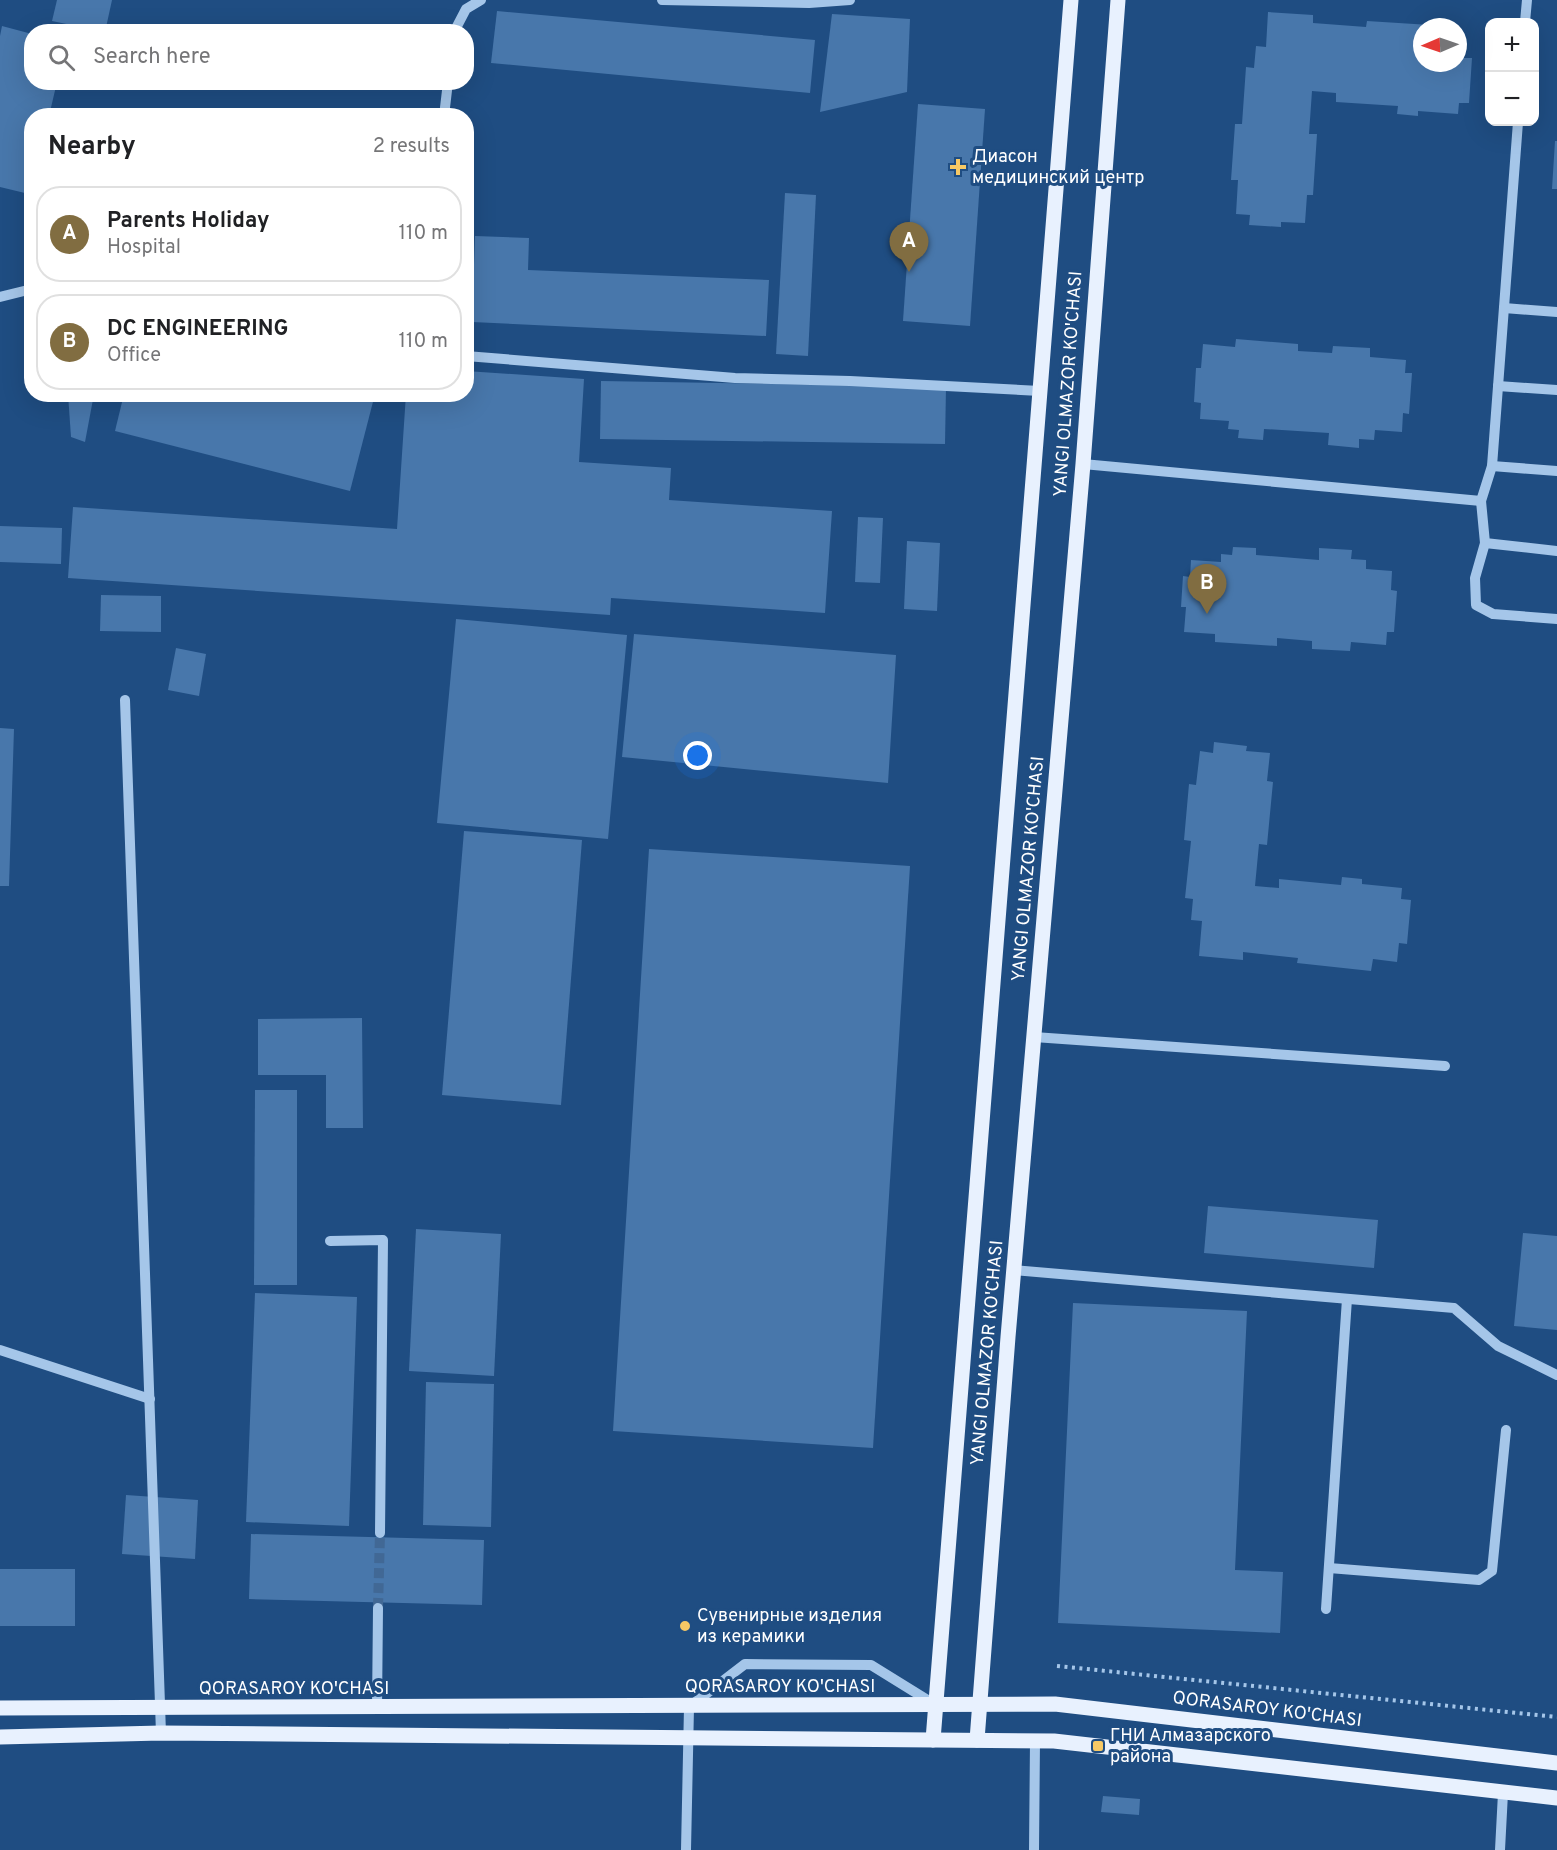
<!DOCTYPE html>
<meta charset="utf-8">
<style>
body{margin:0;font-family:Overpass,sans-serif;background:#f6f6f6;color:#202124}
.controls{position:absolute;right:18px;top:18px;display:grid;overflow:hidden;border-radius:12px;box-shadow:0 6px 24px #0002}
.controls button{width:54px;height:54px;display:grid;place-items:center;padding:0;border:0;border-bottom:2px solid #e0e0e0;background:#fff;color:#202124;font:30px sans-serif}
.compass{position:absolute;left:1413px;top:18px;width:54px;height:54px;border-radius:50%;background:#fff;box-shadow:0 6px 24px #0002;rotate:268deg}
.you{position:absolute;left:698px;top:756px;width:21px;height:21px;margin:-15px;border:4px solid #fff;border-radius:50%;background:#1a73e8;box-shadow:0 0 0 9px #1a73e833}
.badge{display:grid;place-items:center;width:39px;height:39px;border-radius:50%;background:#816d41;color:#fff;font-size:20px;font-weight:700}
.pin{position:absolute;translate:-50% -50px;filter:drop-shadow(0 2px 3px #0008)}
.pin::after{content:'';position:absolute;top:32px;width:21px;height:18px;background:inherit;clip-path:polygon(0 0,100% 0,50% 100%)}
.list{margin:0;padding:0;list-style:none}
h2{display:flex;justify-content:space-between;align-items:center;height:78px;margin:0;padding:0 24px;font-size:26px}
h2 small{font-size:20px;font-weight:400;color:#757577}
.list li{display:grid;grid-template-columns:39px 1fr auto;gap:18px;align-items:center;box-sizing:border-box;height:96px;margin:0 12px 12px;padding:0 12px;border:2px solid #e0e0e0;border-radius:24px}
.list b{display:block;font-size:22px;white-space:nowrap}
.list p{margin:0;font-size:20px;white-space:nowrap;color:#757577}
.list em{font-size:20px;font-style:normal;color:#757577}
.icon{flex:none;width:33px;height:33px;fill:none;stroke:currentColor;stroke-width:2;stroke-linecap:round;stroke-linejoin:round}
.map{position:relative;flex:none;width:1557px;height:1850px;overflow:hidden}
.search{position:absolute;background:#fff;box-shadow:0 6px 24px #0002;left:24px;top:24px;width:450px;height:66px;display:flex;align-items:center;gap:15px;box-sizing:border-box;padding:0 21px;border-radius:24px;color:#757577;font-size:22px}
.panel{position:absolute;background:#fff;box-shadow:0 6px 24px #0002;left:24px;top:108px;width:450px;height:294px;border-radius:24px}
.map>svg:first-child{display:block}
</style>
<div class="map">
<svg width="1557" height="1850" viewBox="0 0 1557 1850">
<rect width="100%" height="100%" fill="#1f4d82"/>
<!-- building -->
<g fill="#4877ab">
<path d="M57,0H112L105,32L52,21Z"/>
<path d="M497,11L815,40L810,93L491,63Z"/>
<path d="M1268,12L1313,15V23L1366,27L1367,21L1430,25V27H1422V63H1458V38L1466,39L1464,58H1472L1469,103H1459L1458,114L1418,111V116L1397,114L1398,106L1336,102V93L1312,91L1309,134H1317L1313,195H1307L1305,223L1281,222V227L1249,225L1250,215L1236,214L1238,180H1231L1235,124H1242L1246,67L1254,68L1256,46L1266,47Z"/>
<path d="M832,14L910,19L907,92L820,112Z"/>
<path d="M2,26L32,34V82H57L49,116H32V185L29,194L0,187V36Z"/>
<path d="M918,104L985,109L970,326L903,321Z"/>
<path d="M1555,141H1557V189H1552Z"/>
<path d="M785,193L816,195L808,356L776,354Z"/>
<path d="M475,236L529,238L528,270L769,280L766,336L472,322Z"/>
<path d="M1236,339L1298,344V351L1332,353L1333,346L1370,348V357L1406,360L1405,373H1412L1409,414L1403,413L1402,432L1375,430L1374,440L1359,439V448L1328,445L1329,433L1264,429L1263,440L1238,438L1239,430L1228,429L1229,421L1200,419L1201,403L1194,402L1196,368H1201L1203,344L1235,347Z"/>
<path d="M466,371L584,379L579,462L671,468L669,500L832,511L825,613L611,598L610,615L68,578L73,507L397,529L406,394H466Z"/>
<path d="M601,381L946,387L945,444L600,439Z"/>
<path d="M68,394H94L85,442L71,437Z"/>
<path d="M124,394H375L350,491L115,431Z"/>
<path d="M858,517L883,518L880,583L855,582Z"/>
<path d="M0,526L62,528L61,564L0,562Z"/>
<path d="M907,541L940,543L937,611L904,609Z"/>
<path d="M1233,547L1256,548V555L1319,560V548L1352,550L1351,559L1366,560V569L1392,571L1391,590L1397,591L1394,632H1387L1386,645L1351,642L1350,651L1312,649V641L1277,638V646L1215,642V634L1184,632L1186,607H1181L1183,576L1190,577L1191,560L1221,562V554L1232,555Z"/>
<path d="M101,595L161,596V632L100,631Z"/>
<path d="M456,619L627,635L608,839L437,823Z"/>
<path d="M634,634L896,655L888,783L622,757Z"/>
<path d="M176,648L206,654L199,696L168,690Z"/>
<path d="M0,728L14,729L9,886H0Z"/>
<path d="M1214,742L1247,746L1246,751L1270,753L1267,781L1273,782L1267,845L1259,844L1255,886L1279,888V879L1341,885L1342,877L1362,879V884L1402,888L1401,899L1411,900L1407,944L1399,943L1397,962L1373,959L1371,971L1297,963L1298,958L1243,952V960L1199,956L1202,921L1191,920L1193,899L1185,898L1191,841L1184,840L1189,784L1196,785L1200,751L1213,753Z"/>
<path d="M464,831L582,840L561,1105L442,1095Z"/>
<path d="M649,849L910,866L873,1448L613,1431Z"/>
<path d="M362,1018L363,1128H326V1075H258V1019Z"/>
<path d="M255,1090H297V1285H254Z"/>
<path d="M1208,1206L1378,1220L1374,1268L1204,1253Z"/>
<path d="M416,1229L501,1234L494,1376L409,1371Z"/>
<path d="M1523,1233L1557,1236V1330L1514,1326Z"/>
<path d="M255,1293L357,1297L349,1526L246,1522Z"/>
<path d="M1073,1303L1247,1311L1235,1570L1283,1572L1280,1633L1058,1623Z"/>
<path d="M426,1382L494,1384L491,1527L423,1525Z"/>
<path d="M126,1495L198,1500L195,1559L122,1554Z"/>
<path d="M251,1534L484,1540L482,1605L249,1599Z"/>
<rect x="0" y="1569" width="75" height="57"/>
<path d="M1103,1796L1140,1799L1139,1815L1101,1812Z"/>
</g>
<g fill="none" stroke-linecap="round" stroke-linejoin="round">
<!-- minor-tunnel -->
<path stroke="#416895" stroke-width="10" stroke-dasharray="10 5" stroke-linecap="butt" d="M378,1608L380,1533"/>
<!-- path -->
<path stroke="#a5c6e9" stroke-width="4" stroke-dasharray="3 4.5" stroke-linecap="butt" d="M1057,1666L1557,1717"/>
<!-- minor -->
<g stroke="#a5c6e9" stroke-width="10">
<path d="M662,0L809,3L850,0"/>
<path d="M1525,22L1527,0"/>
<path d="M454,32L466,9L481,0"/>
<path d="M444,116L448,82"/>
<path d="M0,297L32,289"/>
<path d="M1504,308L1557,312"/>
<path d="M466,356L735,378L850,381L1040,391"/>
<path d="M1498,386L1557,390"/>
<path d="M1083,464L1481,501L1492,466L1518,122"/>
<path d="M1492,466L1557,471"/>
<path d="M1481,501L1485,543L1557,551"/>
<path d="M1485,543L1475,578L1476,605L1493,614L1557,619"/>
<path d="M125,700L161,1733"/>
<path d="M1034,1037L1445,1066"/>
<path d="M330,1241L383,1240L380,1533"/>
<path d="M1014,1270L1454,1308L1498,1346L1557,1375"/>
<path d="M0,1350L150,1399"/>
<path d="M1329,1568L1479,1580L1492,1571L1506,1430"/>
<path d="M1326,1609L1347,1299"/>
<path d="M377,1708L378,1608"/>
<path d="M686,1850L689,1707L745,1664L871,1665L934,1704"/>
<path d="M1034,1850L1035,1741"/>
<path d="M1500,1850L1503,1793"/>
</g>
<!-- major -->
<g stroke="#e8f1fe" stroke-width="15">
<path d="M0,1708L1055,1704L1557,1763"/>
<path d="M0,1737L161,1733L1054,1741L1557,1798"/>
<path d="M933,1740L1071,0"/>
<path d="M977,1740L1008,1337L1083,464L1118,0"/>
</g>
</g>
<!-- markers -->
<g fill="#f7c965" stroke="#1f4d82" stroke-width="2">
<path d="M955 158h6v6h6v6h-6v6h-6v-6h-6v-6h6z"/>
<circle cx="685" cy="1626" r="6"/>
<rect x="1092" y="1740" width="12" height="12" rx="3"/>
</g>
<g text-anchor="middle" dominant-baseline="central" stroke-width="6" stroke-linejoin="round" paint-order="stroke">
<!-- poi labels -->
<g font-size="18" fill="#fff" stroke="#1f4d82" text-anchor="start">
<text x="972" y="157">Диасон<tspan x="972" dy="21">медицинский центр</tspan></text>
<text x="697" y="1616">Сувенирные изделия<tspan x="697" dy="21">из керамики</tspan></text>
<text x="1110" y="1736">ГНИ Алмазарского<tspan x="1110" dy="21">района</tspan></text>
</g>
<!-- street labels -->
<g font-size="18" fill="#fff" stroke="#1f4d82">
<text transform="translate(1069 384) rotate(-86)">YANGI OLMAZOR KO'CHASI</text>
<text transform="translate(1029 869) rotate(-85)">YANGI OLMAZOR KO'CHASI</text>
<text transform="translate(988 1353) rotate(-85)">YANGI OLMAZOR KO'CHASI</text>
<text x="780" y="1687">QORASAROY KO'CHASI</text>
<text x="294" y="1689">QORASAROY KO'CHASI</text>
<text transform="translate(1267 1710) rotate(7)">QORASAROY KO'CHASI</text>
</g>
</g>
</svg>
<div class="controls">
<button>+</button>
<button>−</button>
</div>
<svg class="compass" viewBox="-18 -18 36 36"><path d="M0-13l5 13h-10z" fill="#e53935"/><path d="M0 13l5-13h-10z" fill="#757577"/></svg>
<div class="you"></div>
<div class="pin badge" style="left:909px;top:272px">A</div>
<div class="pin badge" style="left:1207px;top:614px">B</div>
<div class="search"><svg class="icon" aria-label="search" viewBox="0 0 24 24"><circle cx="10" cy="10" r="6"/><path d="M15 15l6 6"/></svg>Search here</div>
<section class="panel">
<h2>Nearby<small>2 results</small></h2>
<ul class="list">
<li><span class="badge">A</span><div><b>Parents Holiday</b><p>Hospital</p></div><em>110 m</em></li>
<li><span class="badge">B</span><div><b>DC ENGINEERING</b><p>Office</p></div><em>110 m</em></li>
</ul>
</section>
</div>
